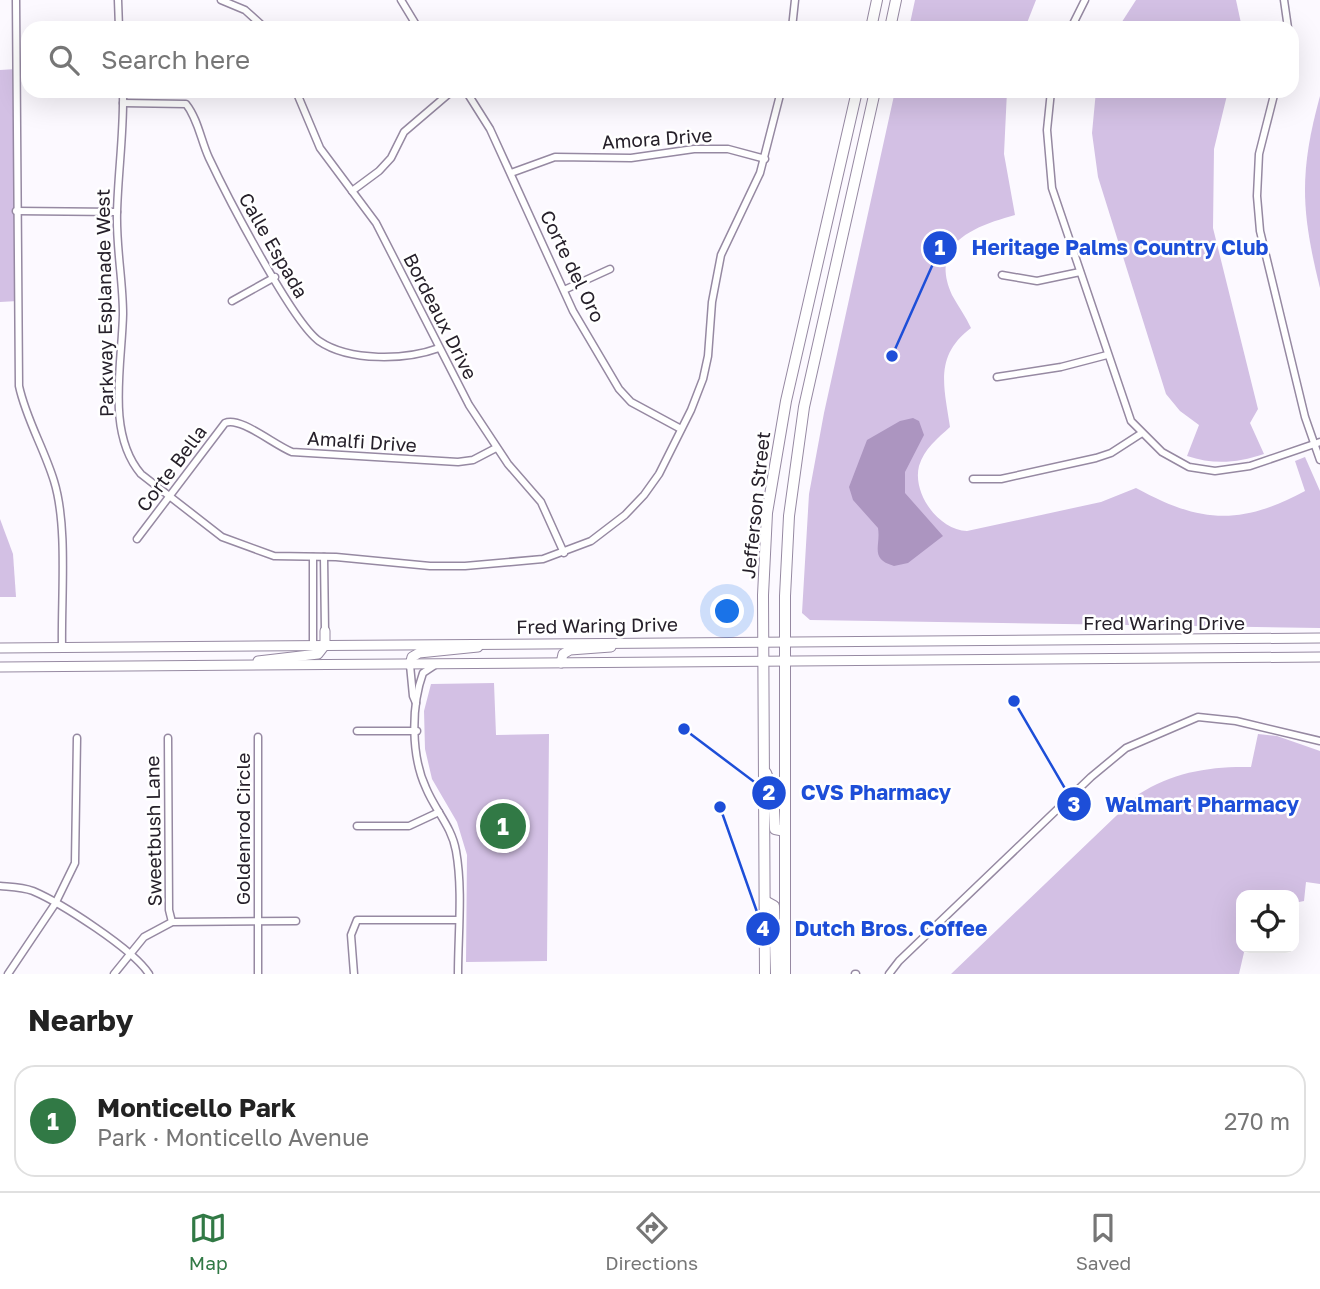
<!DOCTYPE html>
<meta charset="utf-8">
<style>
body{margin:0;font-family:"Golos Text",sans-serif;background:#f6f6f6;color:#222}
.controls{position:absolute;right:21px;bottom:21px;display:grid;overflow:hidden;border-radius:14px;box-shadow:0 7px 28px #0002}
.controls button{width:63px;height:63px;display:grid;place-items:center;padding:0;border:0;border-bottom:2px solid #e0e0e0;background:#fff;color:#222;font:35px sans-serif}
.you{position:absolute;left:728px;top:612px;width:24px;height:24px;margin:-18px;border:5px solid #fff;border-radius:50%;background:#1a73e8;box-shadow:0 0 0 10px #1a73e833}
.badge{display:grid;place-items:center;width:46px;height:46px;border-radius:50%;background:#317945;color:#fff;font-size:23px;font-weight:700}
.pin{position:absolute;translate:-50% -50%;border:4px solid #fff;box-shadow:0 2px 7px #0006}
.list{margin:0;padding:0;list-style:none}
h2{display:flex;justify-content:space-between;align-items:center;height:91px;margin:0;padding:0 28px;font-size:30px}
h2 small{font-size:23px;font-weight:400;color:#767676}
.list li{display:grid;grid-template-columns:46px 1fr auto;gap:21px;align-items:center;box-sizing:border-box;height:112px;margin:0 14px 14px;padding:0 14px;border:2px solid #e0e0e0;border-radius:21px}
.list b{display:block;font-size:26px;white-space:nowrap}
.list p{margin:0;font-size:23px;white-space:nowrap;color:#767676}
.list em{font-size:23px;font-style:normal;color:#767676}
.icon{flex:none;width:38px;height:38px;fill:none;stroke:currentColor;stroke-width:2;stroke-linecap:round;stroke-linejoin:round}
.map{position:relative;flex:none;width:1320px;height:974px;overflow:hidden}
.search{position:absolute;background:#fff;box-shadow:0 7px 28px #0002;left:21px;right:21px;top:21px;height:77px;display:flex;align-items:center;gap:18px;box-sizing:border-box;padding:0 24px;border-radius:21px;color:#767676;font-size:26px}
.sheet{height:217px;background:#fff}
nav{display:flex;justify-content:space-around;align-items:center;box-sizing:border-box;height:98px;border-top:2px solid #e0e0e0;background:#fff;font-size:19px;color:#767676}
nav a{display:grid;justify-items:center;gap:4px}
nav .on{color:#317945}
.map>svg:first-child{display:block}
</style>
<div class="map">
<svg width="1320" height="974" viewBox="0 0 1320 974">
<rect width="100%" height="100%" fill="#fcf9ff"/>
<!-- green -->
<g fill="#d3c0e4">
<path d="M915,0H1036L1025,28H909Z"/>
<path d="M1136,0H1236L1242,28H1118Z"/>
<path d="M16,69L18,301L0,302V70Z"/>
<path d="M895,91H1007L1004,154L1015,215C976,226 928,242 952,295C958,306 966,317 971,328C934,356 944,386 950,427C938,438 924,449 919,466C912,494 939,530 967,531L1101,502L1136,488C1200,523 1240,526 1305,491L1295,461L1305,457L1320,491V628L810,620L802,613L809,494L824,413Z"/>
<path d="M1096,91H1228L1214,149L1213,228L1258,409L1250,423L1264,454C1237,463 1214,465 1187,456L1199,425L1180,411L1166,394L1098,177L1092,133Z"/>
<path d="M1320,96V288C1301,211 1299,173 1320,96Z"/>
<path d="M0,519L13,554L16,597H0Z"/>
<path d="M494,683L496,735L549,734L547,961L466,962L467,855L457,822L432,779L425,749L424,711L431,684Z"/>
<path d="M1258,734L1277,736L1320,751V884L1306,882L1304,901L1294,903V895H1241V948H1245L1239,974H951L1139,794C1173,772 1211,766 1251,767Z"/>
</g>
<!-- water -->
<path fill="#ac95c0" d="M913,418L919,421L924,435L905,472V493L943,536L908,563L894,566C869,559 881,546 878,528L853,500L849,487L867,440L900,421Z"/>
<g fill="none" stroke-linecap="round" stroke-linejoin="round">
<defs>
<g id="street">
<path d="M16,0L19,386C26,419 44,448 54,481C68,526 61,598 62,647"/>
<path d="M118,0L119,28"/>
<path d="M221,0L245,10L265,28"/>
<path d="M401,0L418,28"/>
<path d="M1284,0L1288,28"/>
<path d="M792,28L795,0"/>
<path d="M1071,28L1085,0"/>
<path d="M123,91C124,132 118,172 117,213C116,247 123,281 123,314C122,365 106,433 141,474L222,537L274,556L336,557L430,566H465L543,559L591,541L625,515L644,495L659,474L691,410L703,379L708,356L712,302L721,255L760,173L781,91"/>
<path d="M296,91L320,148L376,223L469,405L508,464L541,502L564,553"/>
<path d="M466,91L490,129L573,311L619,389L631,402L681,429"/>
<path d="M1051,91L1047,130L1052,188L1131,421L1162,452L1189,467L1215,471L1250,466L1320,442"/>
<path d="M1275,91L1259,154L1257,196L1260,231L1305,417L1320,460"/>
<path d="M123,103L186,104C198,119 201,141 209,158C226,194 292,322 319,341C350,362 406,360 439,348"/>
<path d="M511,173L555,157L631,158L694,149H728L765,159"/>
<path d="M352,191L379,171L391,158L404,132L452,91"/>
<path d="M16,211L117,212"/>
<path d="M1002,275L1037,281L1080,272"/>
<path d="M564,290L610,269"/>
<path d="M232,301L275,277"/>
<path d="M997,377L1061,367L1107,355"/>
<path d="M973,479H1001L1096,458L1111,453L1142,433"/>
<path d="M137,539L225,423C240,416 274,445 292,452L458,462L473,460L496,448"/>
<path d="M324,557L325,631"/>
<path d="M313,645V557"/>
<path d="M410,665L413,696L416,703"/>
<path d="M435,665L423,673C411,706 411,756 426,788C435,810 452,827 456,851C463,890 458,934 458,974"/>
<path d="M357,731H417"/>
<path d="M258,737V974"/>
<path d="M168,738L169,910L172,922"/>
<path d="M357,826H409L439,812"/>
<path d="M0,886C11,887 22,887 33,891C61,903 133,949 149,974"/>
<path d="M8,974L55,904L75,863L77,738"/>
<path d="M114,974L144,937L172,922L296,921"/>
<path d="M354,974L351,935L357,920H458"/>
<path d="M855,974H856"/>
<path d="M889,974L899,961L1091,777L1126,748L1198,717L1236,721L1320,741"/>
</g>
<g id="secondary">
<path d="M0,648L1320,638"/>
<path d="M258,661L318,654L325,645V631"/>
<path d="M561,663L563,654L570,650L611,647"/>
<path d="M410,665L412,657L419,653L478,647"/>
<path d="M0,667L1320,657"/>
</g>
<g id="primary">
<path d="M871,28L877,0"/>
<path d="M890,28L896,0"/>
<path d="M766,773L773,791L775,829L785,831"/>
<path d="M765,901L774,906L776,974"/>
<path d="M765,974L763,595L767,513L786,401L857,91"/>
<path d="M785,974V596L789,516L804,407L875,91"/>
</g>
</defs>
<!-- street casing -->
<use href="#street" stroke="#9689a2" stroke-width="9"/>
<!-- secondary casing -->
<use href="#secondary" stroke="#9689a2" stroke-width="11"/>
<!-- primary casing -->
<use href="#primary" stroke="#9689a2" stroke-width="12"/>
<!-- street -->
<use href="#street" stroke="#fff" stroke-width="6"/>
<!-- secondary -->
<use href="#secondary" stroke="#fff" stroke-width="9"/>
<!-- primary -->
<use href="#primary" stroke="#fff" stroke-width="10"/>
</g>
<g text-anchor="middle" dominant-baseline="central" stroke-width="5" stroke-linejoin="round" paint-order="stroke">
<!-- street labels -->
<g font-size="19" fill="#26202a" stroke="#fff">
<text transform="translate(657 138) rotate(-4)">Amora Drive</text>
<text transform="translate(274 245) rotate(60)">Calle Espada</text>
<text transform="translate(573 266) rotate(64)">Corte del Oro</text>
<text transform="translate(104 303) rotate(-91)">Parkway Esplanade West</text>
<text transform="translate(441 316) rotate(63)">Bordeaux Drive</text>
<text transform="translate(362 441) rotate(4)">Amalfi Drive</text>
<text transform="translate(171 468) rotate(-53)">Corte Bella</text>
<text transform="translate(755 505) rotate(-84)">Jefferson Street</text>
<text x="1164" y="622">Fred Waring Drive</text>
<text transform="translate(597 625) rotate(-1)">Fred Waring Drive</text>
<text transform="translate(242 829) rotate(-90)">Goldenrod Circle</text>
<text transform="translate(153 831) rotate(-91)">Sweetbush Lane</text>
</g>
</g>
<!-- callouts -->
<path fill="none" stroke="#1d4ed8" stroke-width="2.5" d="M892 356L940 248M684 729L769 793M1014 701L1074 804M720 807L763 929"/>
<g fill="#1d4ed8" stroke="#fff" stroke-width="2.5">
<circle cx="892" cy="356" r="7"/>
<circle cx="684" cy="729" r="7"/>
<circle cx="1014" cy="701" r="7"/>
<circle cx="720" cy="807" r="7"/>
<circle cx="940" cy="248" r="18"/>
<circle cx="769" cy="793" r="18"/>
<circle cx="1074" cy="804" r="18"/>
<circle cx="763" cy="929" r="18"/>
</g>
<g font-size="21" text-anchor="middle" font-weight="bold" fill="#fff">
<text x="940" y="255">1</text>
<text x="769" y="800">2</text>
<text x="1074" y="812">3</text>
<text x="763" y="936">4</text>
</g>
<g font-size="21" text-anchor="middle" font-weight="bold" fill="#1d4ed8" stroke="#fff" stroke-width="5" stroke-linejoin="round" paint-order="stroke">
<text x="1120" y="255">Heritage Palms Country Club</text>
<text x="876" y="800">CVS Pharmacy</text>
<text x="1202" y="812">Walmart Pharmacy</text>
<text x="891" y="936">Dutch Bros. Coffee</text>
</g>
</svg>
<div class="controls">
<button><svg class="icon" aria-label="locate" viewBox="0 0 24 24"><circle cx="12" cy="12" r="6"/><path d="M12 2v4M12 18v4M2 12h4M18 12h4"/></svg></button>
</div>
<div class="you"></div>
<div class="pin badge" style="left:503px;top:826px">1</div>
<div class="search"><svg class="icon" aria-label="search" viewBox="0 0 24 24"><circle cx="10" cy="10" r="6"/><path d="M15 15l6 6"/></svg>Search here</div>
</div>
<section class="sheet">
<h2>Nearby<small></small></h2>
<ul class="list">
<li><span class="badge">1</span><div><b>Monticello Park</b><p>Park · Monticello Avenue</p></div><em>270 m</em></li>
</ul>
</section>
<nav>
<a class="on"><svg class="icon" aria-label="map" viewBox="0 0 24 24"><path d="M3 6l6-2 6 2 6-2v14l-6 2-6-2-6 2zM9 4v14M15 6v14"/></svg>Map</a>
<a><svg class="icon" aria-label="directions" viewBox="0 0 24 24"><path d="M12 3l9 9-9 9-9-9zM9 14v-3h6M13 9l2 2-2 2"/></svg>Directions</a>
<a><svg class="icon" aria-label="saved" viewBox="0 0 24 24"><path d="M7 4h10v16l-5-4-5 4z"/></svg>Saved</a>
</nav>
